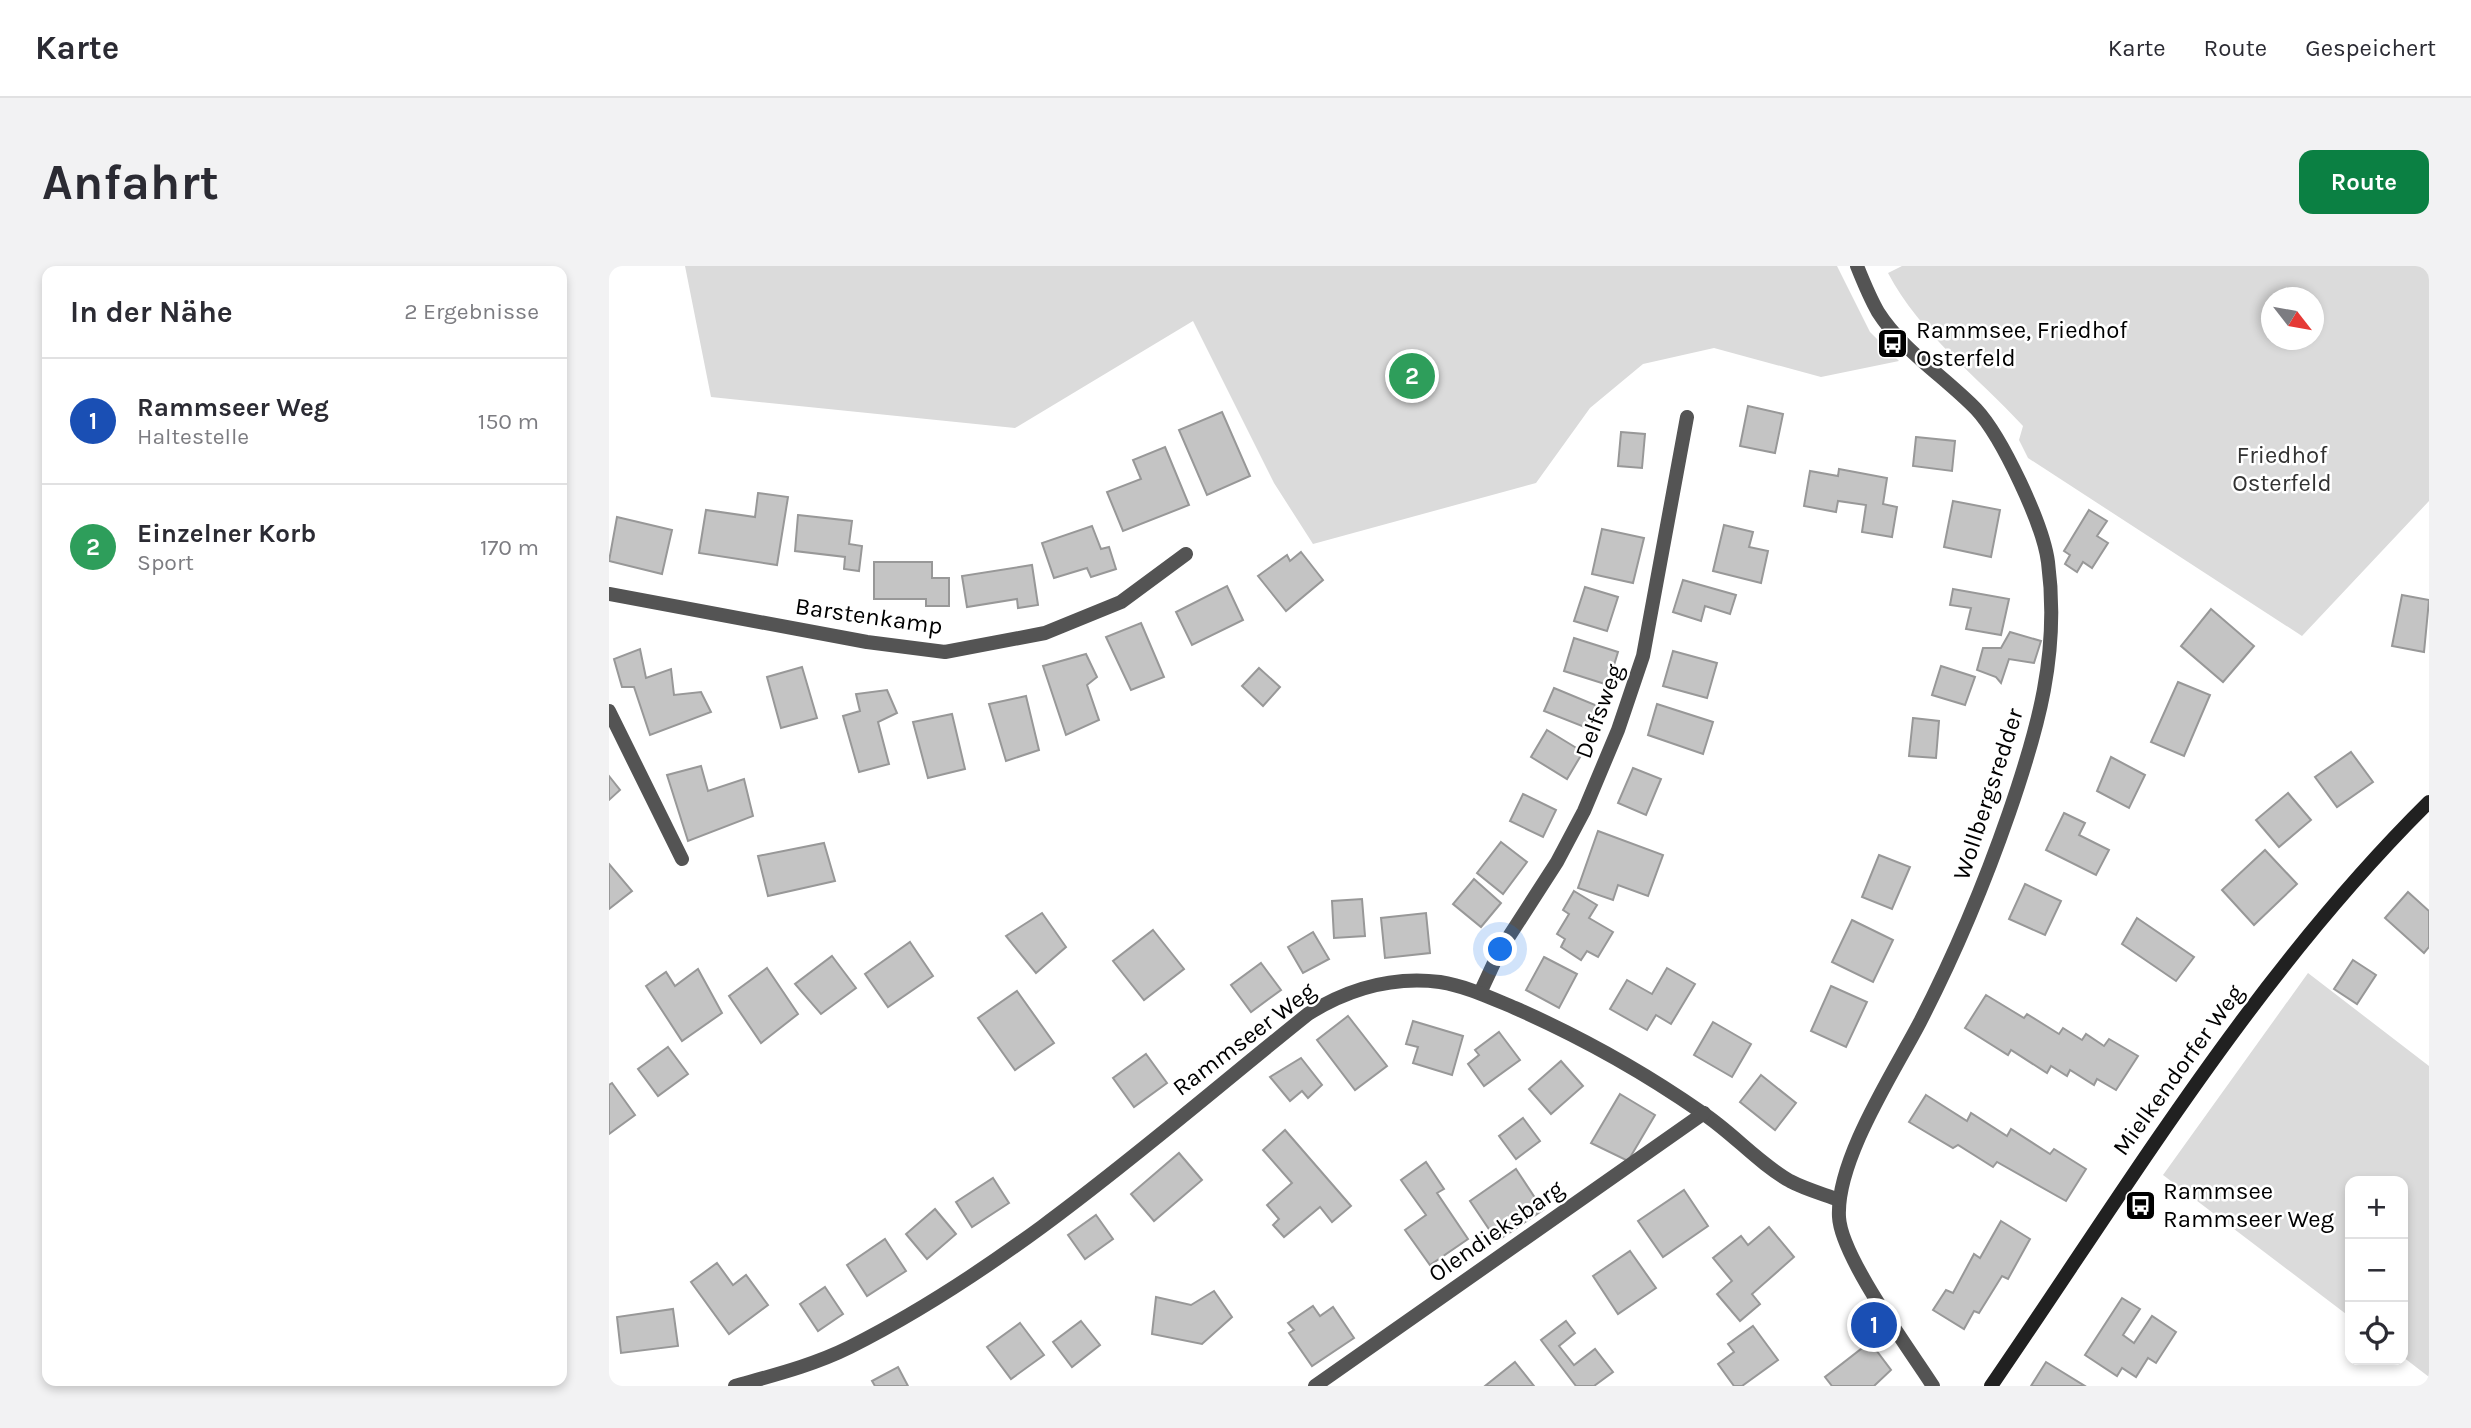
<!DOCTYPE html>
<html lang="de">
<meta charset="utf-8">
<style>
body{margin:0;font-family:Karla,sans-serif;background:#f2f2f3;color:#2b2b33}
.controls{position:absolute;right:21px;bottom:21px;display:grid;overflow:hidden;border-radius:14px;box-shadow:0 4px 10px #0003}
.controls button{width:63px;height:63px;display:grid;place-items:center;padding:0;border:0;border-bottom:2px solid #e1e1e2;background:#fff;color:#2b2b33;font:35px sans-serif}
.compass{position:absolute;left:1652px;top:21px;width:63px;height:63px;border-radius:50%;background:#fff;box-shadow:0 4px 10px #0003;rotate:121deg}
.you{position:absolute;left:892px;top:684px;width:24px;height:24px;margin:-18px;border:5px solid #fff;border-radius:50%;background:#1a73e8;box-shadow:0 0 0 10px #1a73e833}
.badge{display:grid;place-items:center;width:46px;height:46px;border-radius:50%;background:#0b8043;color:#fff;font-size:23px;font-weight:700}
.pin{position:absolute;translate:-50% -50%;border:4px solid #fff;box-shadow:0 2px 7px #0006}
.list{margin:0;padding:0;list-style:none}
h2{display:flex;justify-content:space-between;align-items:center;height:91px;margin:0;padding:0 28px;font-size:30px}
h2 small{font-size:23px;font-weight:400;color:#7c7c81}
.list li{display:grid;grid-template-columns:46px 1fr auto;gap:21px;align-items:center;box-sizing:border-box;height:126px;padding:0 28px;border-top:2px solid #e1e1e2}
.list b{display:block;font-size:26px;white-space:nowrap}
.list p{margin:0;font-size:23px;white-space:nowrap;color:#7c7c81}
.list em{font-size:23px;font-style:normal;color:#7c7c81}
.icon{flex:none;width:38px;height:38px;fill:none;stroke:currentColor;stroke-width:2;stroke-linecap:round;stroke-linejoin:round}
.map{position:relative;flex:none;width:1820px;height:1120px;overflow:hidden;border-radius:14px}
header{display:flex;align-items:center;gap:42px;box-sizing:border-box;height:98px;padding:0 35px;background:#fff;border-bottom:2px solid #e1e1e2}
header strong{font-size:33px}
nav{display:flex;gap:38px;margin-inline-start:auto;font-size:24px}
.intro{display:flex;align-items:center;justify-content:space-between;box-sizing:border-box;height:168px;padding:0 42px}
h1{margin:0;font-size:49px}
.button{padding:18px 32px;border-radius:14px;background:#0b8043;color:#fff;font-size:24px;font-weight:700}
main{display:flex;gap:42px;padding:0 42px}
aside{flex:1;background:#fff;border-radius:14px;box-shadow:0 4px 10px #0003}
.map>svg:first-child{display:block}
</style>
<header>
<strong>Karte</strong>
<nav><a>Karte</a><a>Route</a><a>Gespeichert</a></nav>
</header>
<div class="intro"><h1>Anfahrt</h1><a class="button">Route</a></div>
<main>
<aside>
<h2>In der Nähe<small>2 Ergebnisse</small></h2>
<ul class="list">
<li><span class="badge" style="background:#1a4fb4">1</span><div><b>Rammseer Weg</b><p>Haltestelle</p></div><em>150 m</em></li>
<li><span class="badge" style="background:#2e9e5b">2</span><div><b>Einzelner Korb</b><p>Sport</p></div><em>170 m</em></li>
</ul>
</aside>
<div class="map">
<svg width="1820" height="1120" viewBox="0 0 1820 1120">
<rect width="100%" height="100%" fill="#fff"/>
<!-- green -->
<g fill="#dbdbdb" fill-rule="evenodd">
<path d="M76,0H1228L1261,66L1290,95L1212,111L1105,82L1034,98L981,142L927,217L704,278L665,217L584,55L406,162L102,131Z"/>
<path d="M1293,0H1820V235L1693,370L1419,192L1410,174L1414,160C1368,110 1311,68 1279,7ZM1662,32H1704V74H1662Z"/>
<path d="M1699,707L1820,800V1111L1794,1091V915H1741V1051L1554,909Z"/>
</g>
<!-- building -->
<g fill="#c4c4c4" stroke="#989898" stroke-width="2">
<path d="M1139,140L1174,148L1166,187L1131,180Z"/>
<path d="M613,146L641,210L598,229L570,164Z"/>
<path d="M1012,166L1036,168L1033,202L1009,200Z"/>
<path d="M1307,171L1346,175L1343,205L1304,200Z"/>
<path d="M556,181L580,239L514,265L498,226L532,213L524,194Z"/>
<path d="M1230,203L1278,212L1274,238L1288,241L1283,271L1253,266L1257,239L1229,235L1227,246L1195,240L1201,205L1229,210Z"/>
<path d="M149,227L179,231L168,299L90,287L97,244L146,251Z"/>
<path d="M1344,235L1391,244L1382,291L1335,281Z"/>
<path d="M1480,244L1498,255L1488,270L1499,277L1483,302L1474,296L1468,306L1456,298L1461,289L1455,285Z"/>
<path d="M189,249L243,255L240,278L253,280L250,305L235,303L236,291L186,285Z"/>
<path d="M8,251L63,264L53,308L0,295Z"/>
<path d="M1115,259L1144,266L1140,281L1159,285L1152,317L1104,305Z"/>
<path d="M483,260L492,283L500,281L507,303L482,311L478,302L445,312L433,277Z"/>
<path d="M993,263L1035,272L1024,317L983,308Z"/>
<path d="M692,286L714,314L677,345L649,310L678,289L681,295Z"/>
<path d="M265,296H323V312H340V340H317V333H265Z"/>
<path d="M423,299L429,339L409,342L408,333L358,341L353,310Z"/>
<path d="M1074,314L1127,329L1121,348L1096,340L1092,355L1064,346Z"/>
<path d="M618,320L634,354L583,379L567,346Z"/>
<path d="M976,321L1009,331L998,365L965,355Z"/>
<path d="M1344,323L1400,333L1392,369L1357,363L1362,342L1341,339Z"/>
<path d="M1793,329L1820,334L1815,386L1783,380Z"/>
<path d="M1602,343L1645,380L1614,416L1572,380Z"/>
<path d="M532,357L555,411L522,424L497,371Z"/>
<path d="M1401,366L1432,375L1425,397L1400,393L1392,417L1387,411L1368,404L1374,382H1392Z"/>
<path d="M965,372L1009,386L999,419L955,405Z"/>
<path d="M31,383L37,412L62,403L65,429L92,426L102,446L41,469L25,421H13L5,393Z"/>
<path d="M1064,385L1108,397L1098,432L1054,420Z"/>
<path d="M477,388L488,411L478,419L490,454L457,469L434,400Z"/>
<path d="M1332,400L1366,411L1356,439L1323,429Z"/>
<path d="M193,401L208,452L172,462L158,411Z"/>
<path d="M650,402L671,421L654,440L633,420Z"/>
<path d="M1569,416L1601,429L1575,490L1542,476Z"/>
<path d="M945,422L991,441L983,464L935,445Z"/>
<path d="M278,424L288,447L269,456L280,498L250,506L234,450L251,445L247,428Z"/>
<path d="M417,430L430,484L397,495L380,438Z"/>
<path d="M1048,438L1104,456L1094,488L1039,469Z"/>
<path d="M343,448L356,503L319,512L304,456Z"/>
<path d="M1304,452L1330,455L1327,492L1300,490Z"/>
<path d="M938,464L974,486L958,513L922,491Z"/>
<path d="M1742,486L1764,516L1728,541L1706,511Z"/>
<path d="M1502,491L1536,509L1520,542L1488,525Z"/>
<path d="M92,500L99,525L135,513L144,550L79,575L58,509Z"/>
<path d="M1024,502L1052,513L1037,549L1009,537Z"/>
<path d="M0,510L11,524L0,534Z"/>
<path d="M1679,527L1702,554L1670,581L1647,554Z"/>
<path d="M914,528L947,544L934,571L901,555Z"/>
<path d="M1455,547L1476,557L1470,569L1500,584L1487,609L1437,584Z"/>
<path d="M989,565L1054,589L1039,630L1009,619L1004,634L969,622Z"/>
<path d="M892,576L918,596L894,628L868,607Z"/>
<path d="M215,577L226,615L159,630L149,590Z"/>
<path d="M1656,584L1688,618L1645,659L1613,624Z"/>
<path d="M1270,589L1301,601L1283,643L1253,631Z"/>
<path d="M0,598L23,625L0,643Z"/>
<path d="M865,613L892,637L872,661L844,638Z"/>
<path d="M1416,618L1452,635L1436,669L1400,653Z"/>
<path d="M965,625L988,639L980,652L1004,666L989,691L978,685L972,694L952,681L956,673L948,668L960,648L954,644Z"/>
<path d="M1799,626L1820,645V681L1815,687L1776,652Z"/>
<path d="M753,633L756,670L725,672L723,635Z"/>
<path d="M433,647L457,681L427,707L397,670Z"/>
<path d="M817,647L821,687L776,692L772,652Z"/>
<path d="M1528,652L1585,691L1567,715L1513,678Z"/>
<path d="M1243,654L1284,674L1264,716L1223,696Z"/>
<path d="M544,664L575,703L535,734L504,695Z"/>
<path d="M704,666L720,693L694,707L679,681Z"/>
<path d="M301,676L324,710L279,741L256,708Z"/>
<path d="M223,690L247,722L212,748L186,718Z"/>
<path d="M935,691L968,708L950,742L917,724Z"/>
<path d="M1744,694L1767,709L1748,738L1725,723Z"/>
<path d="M652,697L672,724L642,746L622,719Z"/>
<path d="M158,702L189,748L152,777L120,730Z"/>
<path d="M1058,702L1086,718L1062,758L1047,749L1038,764L1001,743L1018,714L1043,728Z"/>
<path d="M89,703L113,747L73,775L37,720L57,706L66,720Z"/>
<path d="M1222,720L1258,736L1237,781L1202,765Z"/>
<path d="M408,725L445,777L406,804L369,752Z"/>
<path d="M1377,729L1415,752L1418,748L1450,768L1454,762L1473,774L1477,768L1495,780L1500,773L1529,790L1507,824L1488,813L1485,819L1461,804L1458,810L1442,800L1438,807L1402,784L1399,789L1356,762Z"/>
<path d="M739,750L778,800L746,824L708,774Z"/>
<path d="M804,755L854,770L843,809L804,797L809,781L797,778Z"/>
<path d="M1104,756L1142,778L1123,811L1085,789Z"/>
<path d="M890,766L911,794L875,820L859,798L870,789L866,784Z"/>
<path d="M59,781L79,808L49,830L29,803Z"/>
<path d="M537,788L558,817L525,841L504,812Z"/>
<path d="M692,792L713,819L699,832L693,825L681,835L661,811Z"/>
<path d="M952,795L974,820L942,848L920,823Z"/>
<path d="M1152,809L1187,837L1166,864L1131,836Z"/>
<path d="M3,817L26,849L0,868V819Z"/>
<path d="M1011,828L1046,849L1019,895L982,877Z"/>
<path d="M1317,829L1358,855L1362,847L1398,870L1402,863L1441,888L1445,883L1477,903L1457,935L1388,896L1384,901L1349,879L1344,882L1300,856Z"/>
<path d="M914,852L931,875L907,893L890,870Z"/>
<path d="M676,864L742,940L723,956L711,941L675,971L664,959L670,953L658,939L683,917L654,884Z"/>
<path d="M570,887L593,914L545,955L522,928Z"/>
<path d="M817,896L835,923L828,927L859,973L821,999L796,964L817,949L792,914Z"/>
<path d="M907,903L934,944L888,975L861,935Z"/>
<path d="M384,912L400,937L363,961L347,936Z"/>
<path d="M1075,924L1099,960L1054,991L1029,955Z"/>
<path d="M326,943L347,968L318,993L297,968Z"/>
<path d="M487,949L504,973L476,993L459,969Z"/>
<path d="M1392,955L1421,973L1399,1013L1393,1010L1370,1047L1365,1045L1355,1063L1324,1044L1337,1024L1344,1027L1365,988L1371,992Z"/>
<path d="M1160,961L1185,991L1143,1028L1151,1038L1131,1055L1108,1028L1123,1015L1104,992L1132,970L1139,979Z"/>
<path d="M276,973L297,1005L258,1030L238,999Z"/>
<path d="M1021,985L1047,1022L1009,1048L984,1010Z"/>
<path d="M108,997L124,1019L137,1009L159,1039L120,1068L82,1016Z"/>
<path d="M216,1021L234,1048L209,1065L191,1038Z"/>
<path d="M605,1025L623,1051L593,1078L543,1068L547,1031L582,1039Z"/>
<path d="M1513,1032L1531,1043L1514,1069L1525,1077L1543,1050L1567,1066L1547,1097L1539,1092L1527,1111L1513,1102L1508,1110L1476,1089Z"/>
<path d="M704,1040L711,1050L724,1041L745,1072L703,1100L680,1067L685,1064L679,1057Z"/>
<path d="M64,1043L69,1080L12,1087L8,1051Z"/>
<path d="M472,1055L491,1079L463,1101L444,1076Z"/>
<path d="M957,1055L966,1067L950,1080L965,1099L986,1083L1004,1106L985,1120H967L932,1074Z"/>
<path d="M411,1057L435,1089L402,1113L378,1081Z"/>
<path d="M1144,1060L1169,1094L1133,1120H1125L1109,1098L1125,1086L1119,1078Z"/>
<path d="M1261,1076L1282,1104L1265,1120H1223L1216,1111Z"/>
<path d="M906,1096L925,1120H876Z"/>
<path d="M1437,1096L1476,1120H1422Z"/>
<path d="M289,1101L299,1120H266L263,1115Z"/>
</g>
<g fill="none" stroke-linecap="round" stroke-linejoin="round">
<!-- street -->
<g stroke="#545454" stroke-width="14">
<path d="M1248,0C1254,15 1261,32 1269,46C1293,84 1336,111 1367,143C1393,171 1434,258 1439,296C1451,387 1429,463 1400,547C1375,619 1346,688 1311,756C1285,806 1227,894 1230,951C1232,991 1301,1084 1324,1120"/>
<path d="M0,328L258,376L336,386L436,367L512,336L577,288"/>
<path d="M0,445L73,593"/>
<path d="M871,727L890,686L948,596L975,545L1009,464L1034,390L1078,151"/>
<path d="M126,1120C165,1109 205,1099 241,1081C408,997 554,864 699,748C739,723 783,710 831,716C857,720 882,732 906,742C972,771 1033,805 1092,846C1123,866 1149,897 1181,915C1196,923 1214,928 1230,934"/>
<path d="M706,1120L1095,847"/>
</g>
<!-- secondary -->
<path stroke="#212121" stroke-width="14" d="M1382,1120C1520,919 1646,708 1820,536"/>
</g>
<!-- icons -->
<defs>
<symbol id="bus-square" viewBox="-11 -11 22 22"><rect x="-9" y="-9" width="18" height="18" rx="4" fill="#000" stroke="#fff"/><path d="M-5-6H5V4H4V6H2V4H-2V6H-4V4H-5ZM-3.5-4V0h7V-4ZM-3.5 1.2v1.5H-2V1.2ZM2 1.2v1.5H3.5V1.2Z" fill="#fff"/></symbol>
</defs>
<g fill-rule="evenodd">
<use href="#bus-square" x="1266" y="60" width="35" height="35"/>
<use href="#bus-square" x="1514" y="922" width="35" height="35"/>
</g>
<g text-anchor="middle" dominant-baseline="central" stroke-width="5" stroke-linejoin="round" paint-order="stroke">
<!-- poi labels -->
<g font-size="24" fill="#000" stroke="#fff" text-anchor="start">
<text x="1307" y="64">Rammsee, Friedhof<tspan x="1307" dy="28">Osterfeld</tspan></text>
<text x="1554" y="925">Rammsee<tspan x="1554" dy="28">Rammseer Weg</tspan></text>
</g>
<!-- park labels -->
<g font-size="24" fill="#323232" stroke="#fff">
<text x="1673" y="189">Friedhof<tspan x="1673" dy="28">Osterfeld</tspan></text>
</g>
<!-- street labels -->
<g font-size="24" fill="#000" stroke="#fff">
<text transform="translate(260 350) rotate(8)">Barstenkamp</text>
<text transform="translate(990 445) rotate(-70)">Delfsweg</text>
<text transform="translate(1379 528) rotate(-72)">Wollbergsredder</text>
<text transform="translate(635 773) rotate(-37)">Rammseer Weg</text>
<text transform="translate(1569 804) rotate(-54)">Mielkendorfer Weg</text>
<text transform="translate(887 965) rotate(-35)">Olendieksbarg</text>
</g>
</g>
</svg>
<div class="controls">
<button>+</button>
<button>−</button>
<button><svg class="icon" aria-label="locate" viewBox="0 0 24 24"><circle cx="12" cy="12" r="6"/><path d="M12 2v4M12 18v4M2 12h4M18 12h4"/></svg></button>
</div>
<svg class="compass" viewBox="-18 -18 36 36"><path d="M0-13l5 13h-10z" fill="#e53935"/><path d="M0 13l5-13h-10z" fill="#7c7c81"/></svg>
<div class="you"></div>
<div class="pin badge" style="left:1265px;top:1059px;background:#1a4fb4">1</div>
<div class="pin badge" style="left:803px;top:110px;background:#2e9e5b">2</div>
</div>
</main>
